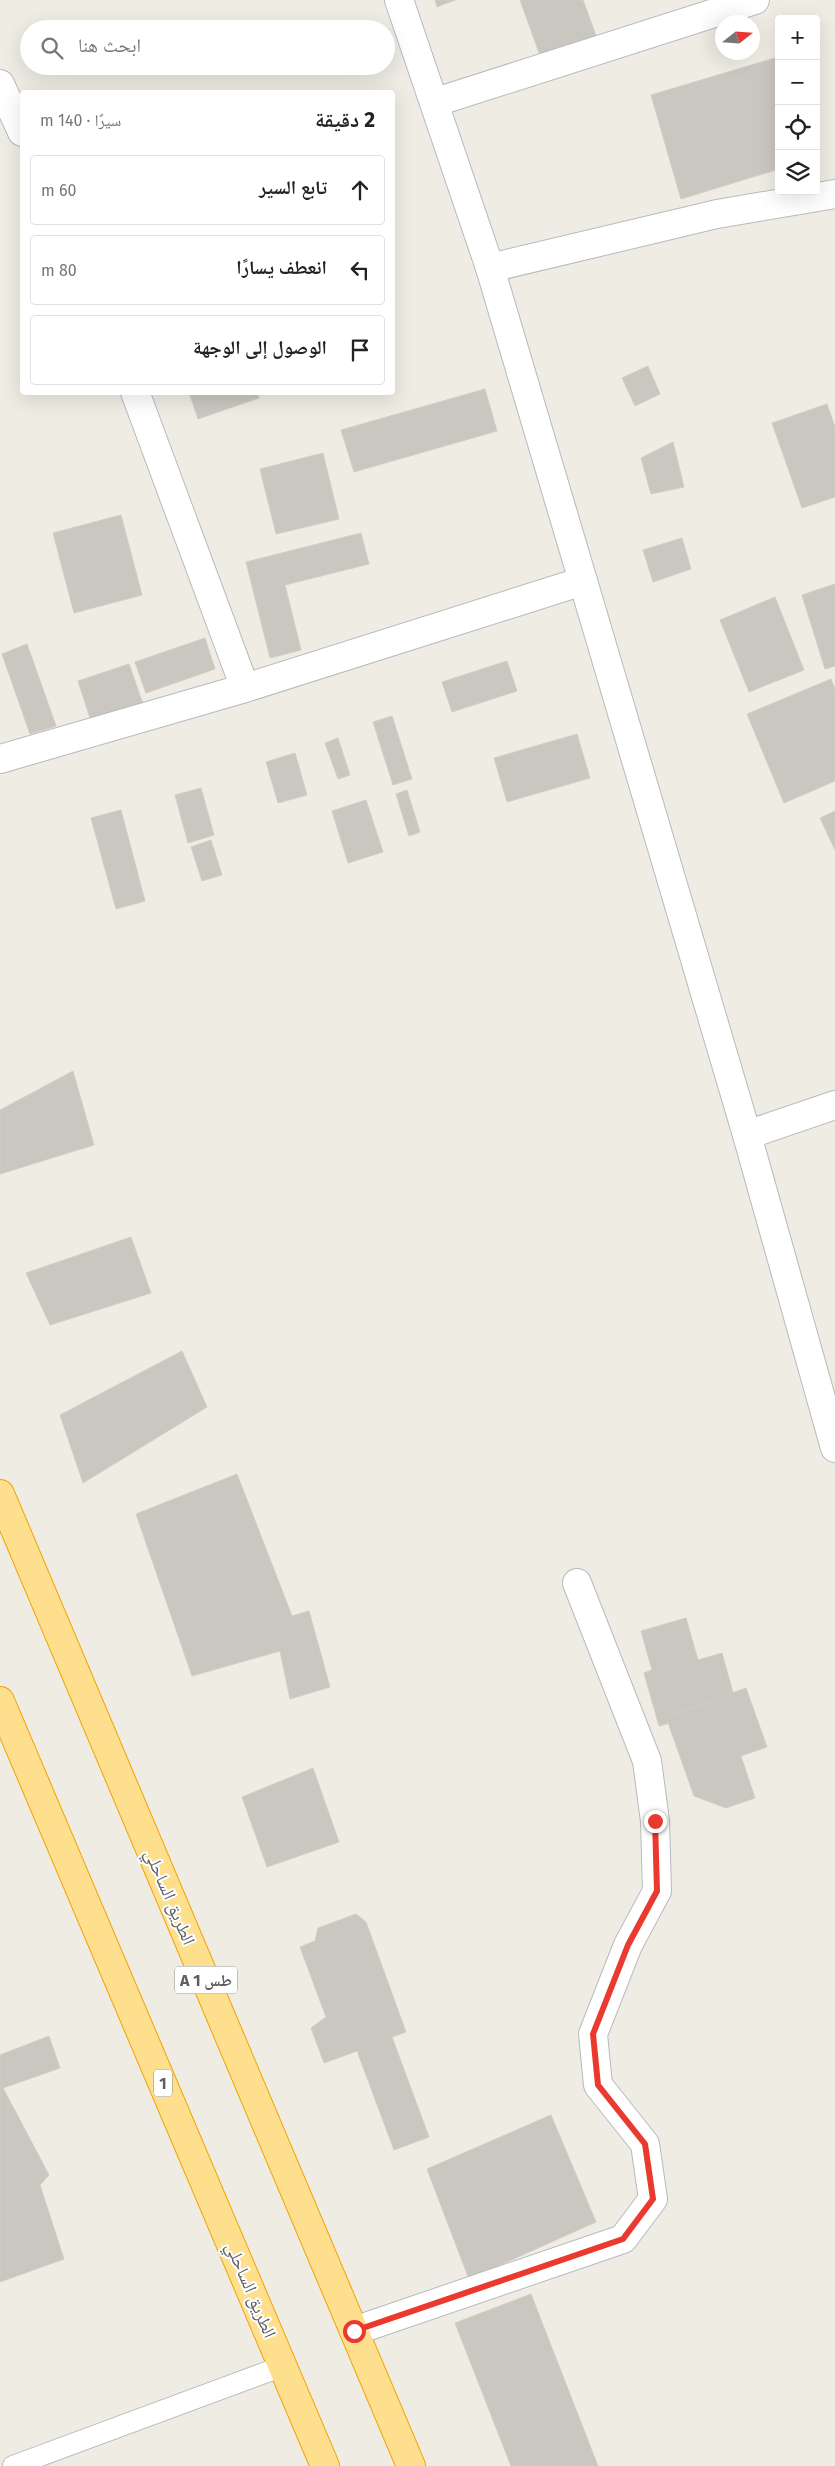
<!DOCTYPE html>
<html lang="ar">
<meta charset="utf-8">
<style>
body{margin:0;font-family:"Fira Sans","Noto Naskh Arabic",sans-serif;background:#f6f6f6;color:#222;direction:rtl}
.controls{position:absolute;right:15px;top:15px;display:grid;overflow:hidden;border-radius:5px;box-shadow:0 5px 20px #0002}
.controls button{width:45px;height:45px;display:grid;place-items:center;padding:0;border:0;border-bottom:1px solid #e0e0e0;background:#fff;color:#222;font:25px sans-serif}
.compass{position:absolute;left:715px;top:15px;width:45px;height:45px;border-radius:50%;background:#fff;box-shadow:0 5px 20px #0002;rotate:73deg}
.stop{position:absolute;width:15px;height:15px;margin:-11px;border:4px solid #ea3a2f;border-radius:50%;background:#fff}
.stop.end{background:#ea3a2f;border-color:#fff;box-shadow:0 1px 5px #0008}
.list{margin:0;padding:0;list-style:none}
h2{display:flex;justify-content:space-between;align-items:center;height:65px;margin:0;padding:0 20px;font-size:21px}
h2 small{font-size:16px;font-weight:400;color:#767676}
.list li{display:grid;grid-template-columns:32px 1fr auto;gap:15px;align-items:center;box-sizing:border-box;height:70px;margin:0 10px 10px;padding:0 10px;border:1px solid #e0e0e0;border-radius:5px}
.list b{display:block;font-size:19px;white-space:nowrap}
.list em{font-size:16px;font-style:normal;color:#767676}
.icon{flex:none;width:28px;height:28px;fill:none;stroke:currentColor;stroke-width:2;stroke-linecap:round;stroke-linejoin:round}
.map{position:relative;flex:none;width:835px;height:2466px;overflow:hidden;direction:ltr}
.search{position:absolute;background:#fff;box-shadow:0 5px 20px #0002;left:20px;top:20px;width:375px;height:55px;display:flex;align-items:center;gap:12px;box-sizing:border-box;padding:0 18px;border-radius:28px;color:#767676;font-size:19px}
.panel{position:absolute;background:#fff;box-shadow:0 5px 20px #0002;left:20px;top:90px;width:375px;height:305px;border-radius:5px;direction:rtl}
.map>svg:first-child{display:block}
</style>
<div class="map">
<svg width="835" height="2466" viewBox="0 0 835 2466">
<rect width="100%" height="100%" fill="#efece4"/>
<!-- building -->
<g fill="#cac7c1" stroke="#d4cec2">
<path d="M435,0H455L437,7Z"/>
<path d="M520,0H583L598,41L542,61Z"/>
<path d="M778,57L779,169L681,199L651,95Z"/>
<path d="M648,366L660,394L635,406L622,378Z"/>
<path d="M485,389L497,431L354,472L341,430Z"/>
<path d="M189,392H257L259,398L198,419Z"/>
<path d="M827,404L835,427V497L802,508L772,423Z"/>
<path d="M673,442L684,487L651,494L641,458Z"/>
<path d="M323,453L339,519L276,534L260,469Z"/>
<path d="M121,515L142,595L74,613L53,533Z"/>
<path d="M361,533L369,564L285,585L301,650L270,658L246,562Z"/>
<path d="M682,538L691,569L653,582L643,550Z"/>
<path d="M835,584V666L825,669L802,595Z"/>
<path d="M775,597L804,670L749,692L720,620Z"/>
<path d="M205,638L215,669L146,693L135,662Z"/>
<path d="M27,644L56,726L30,734L2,654Z"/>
<path d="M507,661L517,691L452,712L442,682Z"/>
<path d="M129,664L143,704L91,721L78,681Z"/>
<path d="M831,679L835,689V781L784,803L747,714Z"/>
<path d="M392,716L412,779L393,785L373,722Z"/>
<path d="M577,734L590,778L507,802L494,758Z"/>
<path d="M338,738L350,775L338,779L325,743Z"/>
<path d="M295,753L307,795L278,803L266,762Z"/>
<path d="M201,788L214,835L188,843L175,795Z"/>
<path d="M407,790L420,832L409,836L396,794Z"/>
<path d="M366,800L383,852L348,863L332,811Z"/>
<path d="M121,810L145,901L116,909L91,818Z"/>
<path d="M835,811V850L820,818Z"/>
<path d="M211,840L222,875L202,881L191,847Z"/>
<path d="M73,1071L94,1145L0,1174V1110Z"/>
<path d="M131,1237L151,1293L50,1325L26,1273Z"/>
<path d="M182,1351L207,1407L83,1483L60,1415Z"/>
<path d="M237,1474L292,1616L309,1611L330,1687L290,1699L280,1651L192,1676L136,1514Z"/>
<path d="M686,1618L698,1660L722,1653L736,1704L659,1726L644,1673L652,1670L641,1631Z"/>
<path d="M746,1688L767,1747L741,1756L755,1798L726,1808L694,1796L666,1717Z"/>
<path d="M313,1768L339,1842L267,1867L242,1797Z"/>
<path d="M356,1914L366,1922L406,2032L392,2037L429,2137L394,2150L357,2051L324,2063L311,2028L326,2017L300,1947L315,1941L318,1928Z"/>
<path d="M49,2036L60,2068L3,2088L49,2175L40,2185L64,2259L0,2282V2055Z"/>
<path d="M551,2115L596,2222L469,2279L427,2169Z"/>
<path d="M531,2294L598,2466H511L455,2323Z"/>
</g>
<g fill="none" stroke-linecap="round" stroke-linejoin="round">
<defs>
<path id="lane" d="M13,2466L283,2366"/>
<g id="street">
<path d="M0,84L22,132"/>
<path d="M436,102L755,0"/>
<path d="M490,268L717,214L835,194"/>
<path d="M135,392L245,688"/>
<path d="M583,581L747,1135L835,1448"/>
<path d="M747,1135L835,1105"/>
<path d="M354,2331L623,2239L653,2199L645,2144L598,2085L593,2034L628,1945L657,1891L655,1821L647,1761L577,1583"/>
</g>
<path id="secondary" d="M0,759L245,688L583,581L490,268L399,0"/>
<g id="highway">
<path d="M0,1494L411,2466"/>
<path d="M0,1701L325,2466"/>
</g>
</defs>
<!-- lane casing -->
<use href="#lane" stroke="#b7babe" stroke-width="22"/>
<!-- street casing -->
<use href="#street" stroke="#b7babe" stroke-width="30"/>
<!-- secondary casing -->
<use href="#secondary" stroke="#b6b9be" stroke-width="30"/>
<!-- highway casing -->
<use href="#highway" stroke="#f3a200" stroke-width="30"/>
<!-- lane -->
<use href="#lane" stroke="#fff" stroke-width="20"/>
<!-- street -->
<use href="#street" stroke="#fff" stroke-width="28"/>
<!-- secondary -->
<use href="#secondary" stroke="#fff" stroke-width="28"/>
<!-- highway -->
<use href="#highway" stroke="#fddf8d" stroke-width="28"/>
</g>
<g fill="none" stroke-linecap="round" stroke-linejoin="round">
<!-- route -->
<path stroke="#ea3a2f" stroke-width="6" d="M354,2331L623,2239L653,2199L645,2144L598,2085L593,2034L628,1945L657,1891L655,1821"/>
</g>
<g text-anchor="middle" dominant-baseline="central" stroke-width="4" stroke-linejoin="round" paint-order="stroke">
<!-- shield labels -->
<g fill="#fff" stroke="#8d9093" stroke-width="1">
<rect x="175" y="1966.5" width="62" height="27" rx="4"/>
<rect x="154" y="2069.5" width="18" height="27" rx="4"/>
</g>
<g font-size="16" font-weight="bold" fill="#5c6065">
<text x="206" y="1980">A 1 طس</text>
<text x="163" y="2083">1</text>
</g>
<!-- street labels -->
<g font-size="18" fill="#5c6065" stroke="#fff">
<text transform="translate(170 1897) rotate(67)">الطريق الساحلي</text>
<text transform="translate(251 2290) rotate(67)">الطريق الساحلي</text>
</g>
</g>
</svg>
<div class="controls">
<button>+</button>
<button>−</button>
<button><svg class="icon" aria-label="locate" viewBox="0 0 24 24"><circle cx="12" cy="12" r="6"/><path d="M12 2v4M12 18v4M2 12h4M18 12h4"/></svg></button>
<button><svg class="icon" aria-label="layers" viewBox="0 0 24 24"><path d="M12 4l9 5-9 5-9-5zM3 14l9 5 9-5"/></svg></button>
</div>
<svg class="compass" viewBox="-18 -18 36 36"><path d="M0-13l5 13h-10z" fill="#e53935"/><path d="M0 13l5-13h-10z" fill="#767676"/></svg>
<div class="stop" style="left:354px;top:2331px"></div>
<div class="stop end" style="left:655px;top:1821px"></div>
<div class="search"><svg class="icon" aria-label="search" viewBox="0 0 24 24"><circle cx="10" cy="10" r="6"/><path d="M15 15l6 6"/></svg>ابحث هنا</div>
<section class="panel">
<h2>2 دقيقة<small>سيرًا · 140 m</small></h2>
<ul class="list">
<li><svg class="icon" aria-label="ahead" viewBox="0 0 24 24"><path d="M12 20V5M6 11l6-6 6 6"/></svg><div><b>تابع السير</b></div><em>60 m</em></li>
<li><svg class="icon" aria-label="left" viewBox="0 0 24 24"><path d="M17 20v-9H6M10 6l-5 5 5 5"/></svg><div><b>انعطف يسارًا</b></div><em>80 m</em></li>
<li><svg class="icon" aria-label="arrive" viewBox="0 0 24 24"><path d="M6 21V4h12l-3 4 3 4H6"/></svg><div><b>الوصول إلى الوجهة</b></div></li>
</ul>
</section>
</div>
